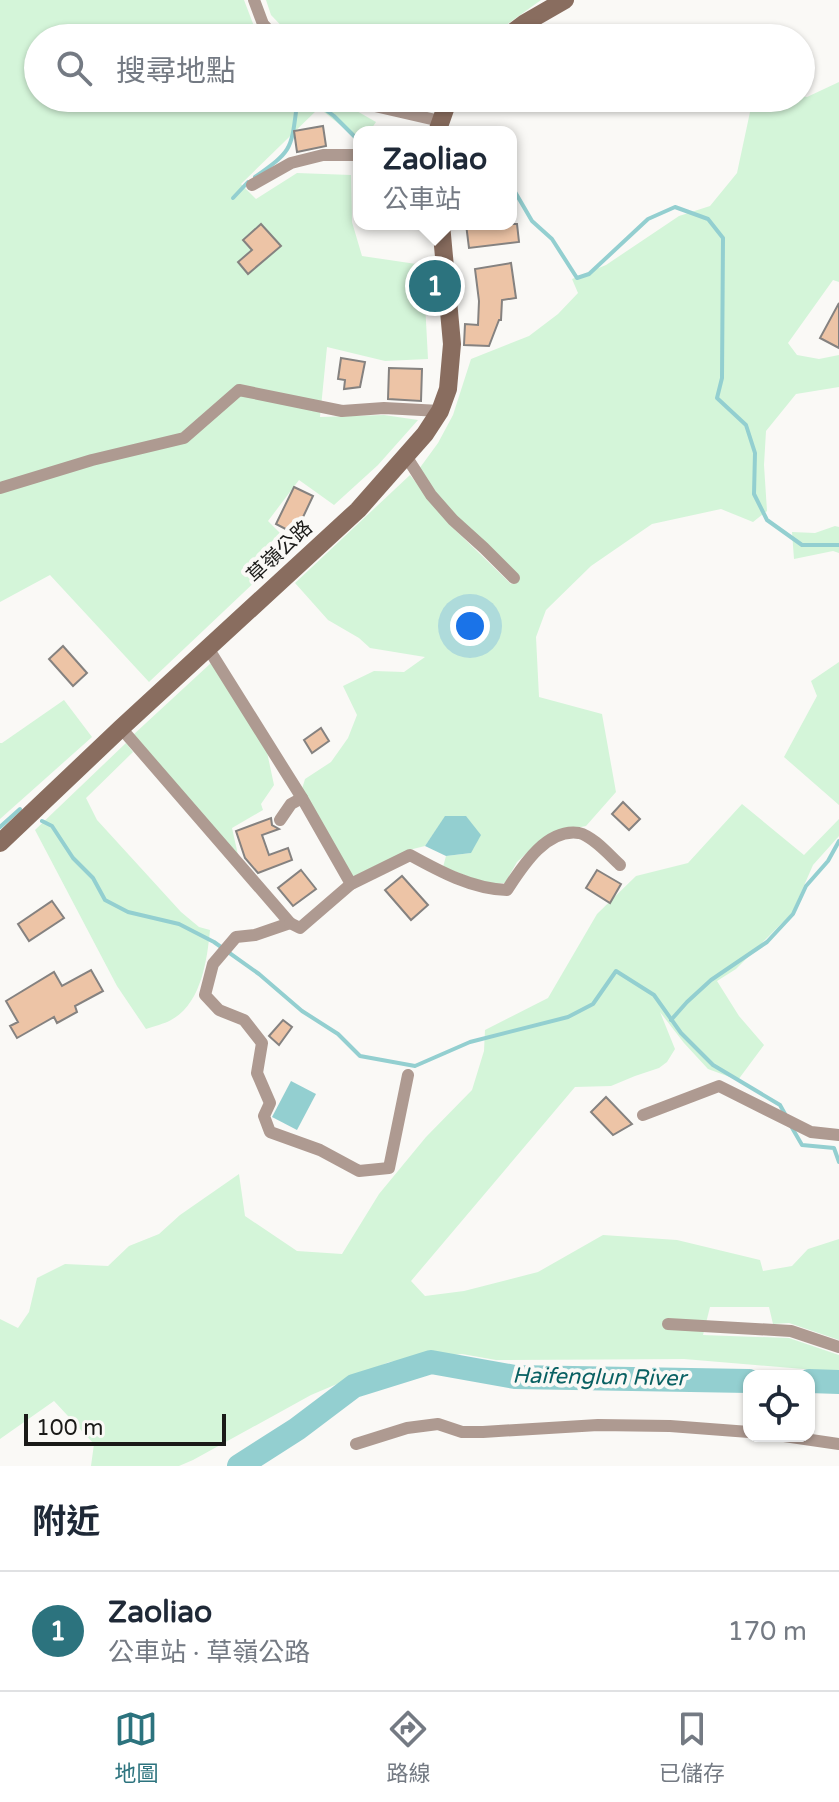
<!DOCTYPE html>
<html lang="zh-TW">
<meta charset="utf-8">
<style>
body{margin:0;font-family:"Varela Round","Noto Sans TC",sans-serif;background:#f2f2f3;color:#1f2937}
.controls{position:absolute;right:24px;bottom:24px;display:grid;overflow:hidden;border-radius:16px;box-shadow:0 2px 6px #0004}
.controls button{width:72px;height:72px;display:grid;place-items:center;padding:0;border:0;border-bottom:2px solid #e0e1e3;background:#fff;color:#1f2937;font:40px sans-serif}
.scale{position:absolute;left:24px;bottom:20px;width:202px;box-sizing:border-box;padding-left:8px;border:4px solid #1a1a18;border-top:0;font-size:22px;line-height:28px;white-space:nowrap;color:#1a1a18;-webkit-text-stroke:6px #faf9f6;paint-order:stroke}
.you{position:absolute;left:470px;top:626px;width:28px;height:28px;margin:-20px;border:6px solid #fff;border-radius:50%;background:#1a73e8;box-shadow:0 0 0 12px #1a73e833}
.badge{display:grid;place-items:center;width:52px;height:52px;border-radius:50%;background:#2c737e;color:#fff;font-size:26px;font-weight:700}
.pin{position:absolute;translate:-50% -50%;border:4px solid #fff;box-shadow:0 2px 8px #0006}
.popup{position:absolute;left:353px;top:126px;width:164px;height:104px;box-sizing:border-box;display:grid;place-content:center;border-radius:16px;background:#fff;filter:drop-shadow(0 2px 6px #0005);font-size:26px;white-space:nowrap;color:#747a83}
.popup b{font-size:30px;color:#1f2937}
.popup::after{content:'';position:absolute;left:50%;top:100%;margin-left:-16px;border:16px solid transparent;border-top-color:#fff}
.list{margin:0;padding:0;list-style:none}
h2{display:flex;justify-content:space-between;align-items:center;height:104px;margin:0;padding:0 32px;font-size:34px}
h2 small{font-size:26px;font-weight:400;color:#747a83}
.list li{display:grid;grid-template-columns:52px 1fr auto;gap:24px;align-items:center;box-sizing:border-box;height:120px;padding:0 32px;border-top:2px solid #e0e1e3}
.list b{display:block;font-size:30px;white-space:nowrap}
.list p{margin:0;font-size:26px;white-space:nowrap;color:#747a83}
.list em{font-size:26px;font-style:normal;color:#747a83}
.icon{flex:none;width:44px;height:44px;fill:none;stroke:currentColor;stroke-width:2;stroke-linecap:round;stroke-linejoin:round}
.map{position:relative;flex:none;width:839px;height:1466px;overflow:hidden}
.search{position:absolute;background:#fff;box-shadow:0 2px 6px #0004;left:24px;right:24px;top:24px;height:88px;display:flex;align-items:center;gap:20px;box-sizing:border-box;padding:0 28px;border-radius:44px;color:#747a83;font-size:30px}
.sheet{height:224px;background:#fff}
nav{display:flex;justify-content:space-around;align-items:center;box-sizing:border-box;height:112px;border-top:2px solid #e0e1e3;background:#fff;font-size:22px;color:#747a83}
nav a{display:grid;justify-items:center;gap:4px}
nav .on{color:#2c737e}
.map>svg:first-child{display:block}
</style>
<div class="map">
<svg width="839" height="1466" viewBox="0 0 839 1466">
<rect width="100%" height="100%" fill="#faf9f6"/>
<!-- green -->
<g fill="#d4f5d9">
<path d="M0,0H244L257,34L261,38H38V98H334L376,122L369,132H359V140L319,108L241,184L256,199L297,173L351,175L352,222L362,256L423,265L428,359L385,361L327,347L320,417L384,415L418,420L378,465L334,505L299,480L268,521L280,533L250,564L261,576L149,682L50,575L0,602Z"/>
<path d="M266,0H541L488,38H293L271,15Z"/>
<path d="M839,82V282L833,280L788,343L797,355L819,359L839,355V387L796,394L766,431L764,465L767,511L753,522L721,509L652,524L591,566L546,610L536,637L539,697L602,714L616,792L586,826L566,830L544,837L517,862L505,883L488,884L443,867L446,856L471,853L446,816L425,846L409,850L350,878L299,799L305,779L331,762L348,738L357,715L343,686L374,671L404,672L425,657L370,648L359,638L328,620L295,583L410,475L449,524L511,584L518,582L442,501L419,469L438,443L453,415L471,359L529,336L558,314L578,293L572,279L606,265L679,216L710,206L737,173L753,98H801V96L807,97Z"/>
<path d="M835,526L839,527V553L833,551L794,559L792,532L815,533Z"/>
<path d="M839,662V805L784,757L817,696L811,681Z"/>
<path d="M211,663L267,752L274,785L261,804L263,810L232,828L238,855L133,735Z"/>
<path d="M64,700L92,737L0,819V743H2Z"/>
<path d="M126,743L133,752L86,798L97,820L181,912L199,927L210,930C207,961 201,1004 171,1020C164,1024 154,1026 146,1029L117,986L35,830Z"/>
<path d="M742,804L804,855L839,819V836L813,865L792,913L736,969L717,981L739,1016L764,1045L738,1080L708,1069L684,1043L660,1012L675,1049L667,1062L659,1068L635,1076L611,1086L575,1087L411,1281L425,1296L464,1291L538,1272L603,1235L677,1240L760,1260L763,1271L792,1266L808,1249L839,1239V1340L789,1323L773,1324L769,1307H710L703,1335L789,1338L839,1355V1372L684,1359L496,1360L462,1354L389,1362L311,1395L193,1460L179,1466H91L94,1444L54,1401L0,1439V1319L18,1328L29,1312L37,1278L65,1264L108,1266L129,1246L159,1234L180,1215L239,1174L245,1216L297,1251L342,1254L379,1194L426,1137L472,1090L484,1051L485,1030L548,998L597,914L636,876L688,863Z"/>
</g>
<!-- water -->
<g fill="#93cfd0">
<path d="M445,816H466L481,835L471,853L446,856L425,846Z"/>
<path d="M291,1081L316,1094L297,1130L272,1117Z"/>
</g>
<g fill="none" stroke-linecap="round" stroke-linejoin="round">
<!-- stream -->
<g stroke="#93cfd0" stroke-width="4">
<path d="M255,177C293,150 291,150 297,104L310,98L334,116L359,141"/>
<path d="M511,185L532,221L552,239L577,278L589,274L648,219L675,207L708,219L723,238L722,378L717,398L746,425L755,453L754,494L767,520L802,545H839"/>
<path d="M233,198L248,182"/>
<path d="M42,821L52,826L73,858L93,878L105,900L128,912L179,924L214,942L259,974L302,1011L338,1034L360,1056L415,1066L470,1042L568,1017L593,1004L616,971L654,995L681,1033L713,1065L780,1105L785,1114"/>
<path d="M0,827L20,809"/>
<path d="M671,1020L687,1002L711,980L767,942L793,914L806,886L828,861L839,841"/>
<path d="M791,1126L802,1145L834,1148L839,1162"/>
</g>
<!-- river -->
<g stroke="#93cfd0" stroke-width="24">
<path d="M809,1381L839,1382"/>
<path d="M239,1466L297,1429L354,1386L431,1362L515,1377L749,1381"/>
</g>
</g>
<!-- building -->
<g fill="#edc4a6" stroke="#858280" stroke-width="2">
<path d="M323,126L326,146L297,152L294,131Z"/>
<path d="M261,224L281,246L248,274L238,262L252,250L243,240Z"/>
<path d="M466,224H517L519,242L469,248Z"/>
<path d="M511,263L516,298L502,300L501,320H499L489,346L464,345L465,324L478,325L479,301L475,269Z"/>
<path d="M839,303V348L820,338Z"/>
<path d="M341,358L365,362L360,387L344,389L345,380L338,379Z"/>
<path d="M389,368L422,369L421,401L388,399Z"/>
<path d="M294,487L313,496L295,534L276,524Z"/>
<path d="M63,646L87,673L73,686L49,659Z"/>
<path d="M321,728L329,741L312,753L304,740Z"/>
<path d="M623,802L640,819L629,830L612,814Z"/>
<path d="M271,818L272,825L279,829L262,835L269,855L288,848L292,860L258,873L245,858L236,831Z"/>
<path d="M301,870L316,889L293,906L278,888Z"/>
<path d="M597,870L621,884L610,903L586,888Z"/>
<path d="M402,876L428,905L411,920L385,890Z"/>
<path d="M52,901L64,918L29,941L18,924Z"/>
<path d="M91,970L103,991L75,1006L77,1012L57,1023L54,1017L17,1038L10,1026L18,1022L6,1001L54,972L62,986Z"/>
<path d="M283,1020L292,1027L279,1045L269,1036Z"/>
<path d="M606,1097L632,1124L613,1135L591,1112Z"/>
</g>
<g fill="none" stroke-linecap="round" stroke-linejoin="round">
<!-- minor -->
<g stroke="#ae9a91" stroke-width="12">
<path d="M254,0L263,24L276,38"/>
<path d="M349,98L353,101L440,121"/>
<path d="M252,185L291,163L323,155H359"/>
<path d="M406,456L431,495L453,520L484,548L514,578"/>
<path d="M0,488L92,460L184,438L239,390L342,411L384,408L440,411"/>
<path d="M208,648L302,798L351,884"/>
<path d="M121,728L290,923L255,935L236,937L213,964L205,995L219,1010L244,1020L262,1043L257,1073L270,1103L264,1116L270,1132L320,1150L359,1171L389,1168L408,1075"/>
<path d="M280,820L291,804L302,798"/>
<path d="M290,923L300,928L351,884L410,855C439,871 472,889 507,890C522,867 546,828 579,833C593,836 610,856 620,865"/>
<path d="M643,1115L719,1086L811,1132L839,1135"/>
<path d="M668,1324L791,1331L839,1347"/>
<path d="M784,1436L839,1444"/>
<path d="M356,1444L407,1428L438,1424L462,1432H483L598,1425L670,1426L749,1432"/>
</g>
<!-- secondary -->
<g stroke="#896d5f" stroke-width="18">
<path d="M505,38L525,23L565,0"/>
<path d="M437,132L449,98"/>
<path d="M0,843L121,728L358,510L425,434L440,411L448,389L452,344L441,224"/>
</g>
</g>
<g text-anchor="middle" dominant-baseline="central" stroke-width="8" stroke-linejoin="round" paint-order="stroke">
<!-- street labels -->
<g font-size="20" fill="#1a1a18" stroke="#faf9f6">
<text transform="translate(280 552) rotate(-43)">草嶺公路</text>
</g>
<!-- water labels -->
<g font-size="22" font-style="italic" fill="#096062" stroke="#faf9f6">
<text transform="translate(599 1377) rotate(1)">Haifenglun River</text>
</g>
</g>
</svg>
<div class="controls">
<button><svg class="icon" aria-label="locate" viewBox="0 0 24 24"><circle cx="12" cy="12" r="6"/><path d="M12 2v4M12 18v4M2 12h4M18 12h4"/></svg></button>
</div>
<div class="scale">100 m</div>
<div class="you"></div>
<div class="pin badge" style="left:435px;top:286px">1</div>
<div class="popup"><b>Zaoliao</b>公車站</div>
<div class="search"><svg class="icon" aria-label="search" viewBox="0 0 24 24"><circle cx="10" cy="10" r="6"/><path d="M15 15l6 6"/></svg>搜尋地點</div>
</div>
<section class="sheet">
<h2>附近<small></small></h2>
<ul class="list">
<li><span class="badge">1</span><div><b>Zaoliao</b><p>公車站 · 草嶺公路</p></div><em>170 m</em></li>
</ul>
</section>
<nav>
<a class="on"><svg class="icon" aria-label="map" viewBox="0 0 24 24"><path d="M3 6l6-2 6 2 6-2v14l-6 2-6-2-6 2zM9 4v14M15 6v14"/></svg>地圖</a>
<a><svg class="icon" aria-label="directions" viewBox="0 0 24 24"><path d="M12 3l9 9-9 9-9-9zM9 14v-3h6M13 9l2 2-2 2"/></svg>路線</a>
<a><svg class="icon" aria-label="saved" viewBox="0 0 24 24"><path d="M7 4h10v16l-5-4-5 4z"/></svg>已儲存</a>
</nav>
